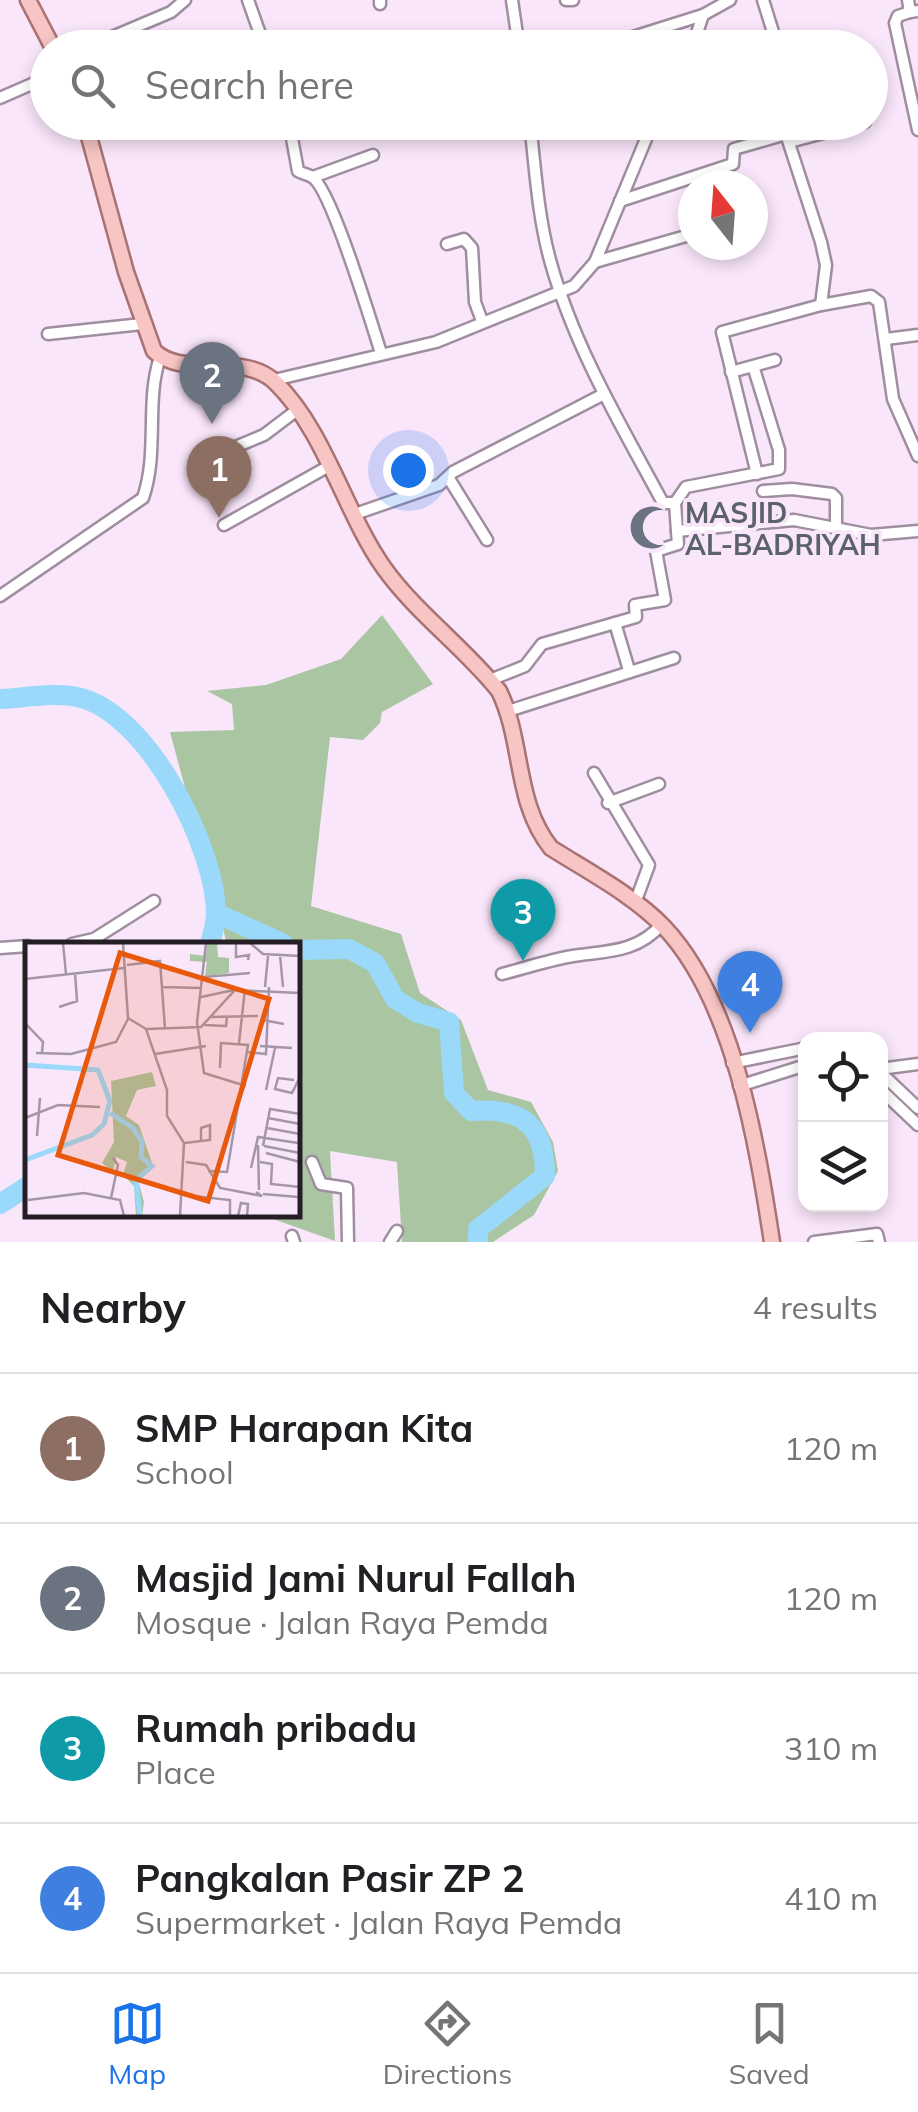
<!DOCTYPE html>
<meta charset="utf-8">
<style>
body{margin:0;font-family:Mulish,sans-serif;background:#f6f6f6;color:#202124}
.controls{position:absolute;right:30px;bottom:30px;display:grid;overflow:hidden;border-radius:20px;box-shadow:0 5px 15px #0003}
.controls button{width:90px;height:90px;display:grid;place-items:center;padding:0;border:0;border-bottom:2px solid #e0e0e0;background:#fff;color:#202124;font:50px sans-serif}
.compass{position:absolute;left:678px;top:170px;width:90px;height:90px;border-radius:50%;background:#fff;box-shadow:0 5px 15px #0003;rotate:343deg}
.you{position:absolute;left:408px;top:470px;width:35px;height:35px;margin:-25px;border:8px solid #fff;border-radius:50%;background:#1a73e8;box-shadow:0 0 0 15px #1a73e833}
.badge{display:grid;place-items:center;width:65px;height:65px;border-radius:50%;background:#1a73e8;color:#fff;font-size:32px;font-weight:700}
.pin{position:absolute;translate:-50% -82px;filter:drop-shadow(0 2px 5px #0008)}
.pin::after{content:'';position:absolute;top:52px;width:35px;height:30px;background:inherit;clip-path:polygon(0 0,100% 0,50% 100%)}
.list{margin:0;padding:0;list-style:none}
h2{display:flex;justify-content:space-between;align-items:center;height:130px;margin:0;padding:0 40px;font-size:42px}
h2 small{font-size:32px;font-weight:400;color:#757577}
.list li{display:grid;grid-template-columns:65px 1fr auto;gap:30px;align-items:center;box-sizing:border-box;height:150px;padding:0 40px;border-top:2px solid #e0e0e0}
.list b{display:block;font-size:38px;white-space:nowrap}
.list p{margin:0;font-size:32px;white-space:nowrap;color:#757577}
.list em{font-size:32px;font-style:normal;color:#757577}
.icon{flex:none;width:55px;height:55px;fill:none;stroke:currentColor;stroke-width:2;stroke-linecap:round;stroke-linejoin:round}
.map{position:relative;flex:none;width:918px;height:1242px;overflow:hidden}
.search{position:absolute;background:#fff;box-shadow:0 5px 15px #0003;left:30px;right:30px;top:30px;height:110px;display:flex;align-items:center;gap:25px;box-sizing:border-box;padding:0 35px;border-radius:55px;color:#757577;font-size:38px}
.sheet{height:730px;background:#fff}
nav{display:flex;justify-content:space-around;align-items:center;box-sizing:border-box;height:140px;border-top:2px solid #e0e0e0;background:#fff;font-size:28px;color:#757577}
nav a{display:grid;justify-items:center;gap:5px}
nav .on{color:#1a73e8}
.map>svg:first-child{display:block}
</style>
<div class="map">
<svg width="918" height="1242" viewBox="0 0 918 1242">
<rect width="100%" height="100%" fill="#fae6fb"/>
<!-- green -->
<path fill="#aac5a2" d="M382,615L433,684L382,712L380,723L363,740L330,737L311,906L401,934L420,993L461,1020L488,1090L531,1102L553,1142L558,1171L534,1215L493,1242H402L397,1162L330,1151L335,1241L262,1215L298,1214V944H227L170,732L234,730L232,704L207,691L266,685L341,659Z"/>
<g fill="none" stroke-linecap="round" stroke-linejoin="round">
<!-- river -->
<g stroke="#9ad9fa" stroke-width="20">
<path d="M0,699C24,698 54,692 77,697C147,711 216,848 216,914C216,924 212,935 210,944"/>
<path d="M216,913L284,944"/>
<path d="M298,950L349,949L375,963L395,999L418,1013L449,1022L454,1093L471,1111C522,1107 545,1125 545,1176L478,1229V1242"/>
<path d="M0,1204L28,1186"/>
</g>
<defs>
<g id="minor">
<path d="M248,0L265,48"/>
<path d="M380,0V4"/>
<path d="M512,0L519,48"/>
<path d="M566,0H573"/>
<path d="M763,0L778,48"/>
<path d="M908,0L910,12L918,11"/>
<path d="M910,12L898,16L895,23L918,130"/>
<path d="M86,48L171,12L185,0"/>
<path d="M598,48L703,15"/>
<path d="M692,48L703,15L730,0"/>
<path d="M0,98L48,77"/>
<path d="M289,122L298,171C302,174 308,174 312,177C331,188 372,325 381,353"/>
<path d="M530,122C535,168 538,216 550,260C574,347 621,425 663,503H675"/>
<path d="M788,122L786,134L821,242L826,265L821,305"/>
<path d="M313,177L373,155"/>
<path d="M620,201L733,164L734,149L786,134L793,141L865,122"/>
<path d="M447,244L464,239L472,248L475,302L482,321"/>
<path d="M595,262L693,234"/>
<path d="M48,334L142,324"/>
<path d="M886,339L918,335"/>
<path d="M754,369L779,450V469L686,487L675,503L677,531L794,520L871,535L918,531"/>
<path d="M731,372L775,360"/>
<path d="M274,380L436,342L574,286L595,262L653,122"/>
<path d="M199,462L264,435L297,410"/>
<path d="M757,474L722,332L821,305L871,296L879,302L893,399L918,456"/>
<path d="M448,477L487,540"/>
<path d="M763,491L792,489L832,494L836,498V528"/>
<path d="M355,514L439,485L453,472L602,395"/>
<path d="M224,525L329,466"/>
<path d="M0,596L143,498C159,451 145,403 160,357"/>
<path d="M629,670L615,623L636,617L635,605L665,600L656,551L678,544L677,531"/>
<path d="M490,680L525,666L542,644L615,623"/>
<path d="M508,711L674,658"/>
<path d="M594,773L649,865L635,903"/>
<path d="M608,803L659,784"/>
<path d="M72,944L94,939L154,901"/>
<path d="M0,948L28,946"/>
<path d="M502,974C525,968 549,960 573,956C606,951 637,953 662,924"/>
<path d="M732,1063L806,1048"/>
<path d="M880,1069L918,1064"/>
<path d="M880,1072L918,1108"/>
<path d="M739,1086L806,1065"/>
<path d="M880,1089L918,1125"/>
<path d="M312,1162L321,1184L347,1188L348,1242"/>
<path d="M292,1236L294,1242"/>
<path d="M390,1242L397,1231"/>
<path d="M814,1242L877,1234L879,1242"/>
</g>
<g id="major">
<path d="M28,0L53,48"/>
<path d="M85,122L126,272L154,351C185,380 243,350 276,383C325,431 345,513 384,568C417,614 464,647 499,691C524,742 514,802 551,848C589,872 633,895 664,927C734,1001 757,1144 772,1242"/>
</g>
</defs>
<!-- minor casing -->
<use href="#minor" stroke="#9f8da0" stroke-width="15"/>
<!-- major casing -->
<use href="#major" stroke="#aa7272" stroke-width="19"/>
<!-- minor -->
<use href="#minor" stroke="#fff" stroke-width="10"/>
<!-- major -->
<use href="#major" stroke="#f7c5c4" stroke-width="14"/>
</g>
<!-- icons -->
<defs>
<symbol id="mosque-bare" viewBox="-9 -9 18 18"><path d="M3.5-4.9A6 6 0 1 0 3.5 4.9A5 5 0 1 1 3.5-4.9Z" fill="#6b7280" stroke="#fae6fb" stroke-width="2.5" paint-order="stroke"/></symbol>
</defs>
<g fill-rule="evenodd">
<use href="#mosque-bare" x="620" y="496" width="63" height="63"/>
</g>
<g text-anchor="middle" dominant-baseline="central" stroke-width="8" stroke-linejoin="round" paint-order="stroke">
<!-- worship labels -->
<g font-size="28" font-weight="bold" fill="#5b616d" stroke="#fae6fb" text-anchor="start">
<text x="685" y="512">MASJID<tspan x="685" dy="32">AL-BADRIYAH</tspan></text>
</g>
</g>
<!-- overview -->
<g transform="translate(25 942)">
<rect width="275" height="275" fill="#fae6fb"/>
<path d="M182,1L192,2L193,15L204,16V31L180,34L182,20L165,19V12L181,14ZM127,130L131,144L112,148L101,174L114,183L128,224L113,238L119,260L117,274H111L109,244L98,233L102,220L91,215L88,230L77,221L89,200L86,139Z" fill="#aac5a2"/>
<path fill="none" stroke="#9ad9fa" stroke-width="5" d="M0,123L73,128L85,159L79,182L67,193L0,218M85,171L108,186L117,200L116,215L127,224L111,238L115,274"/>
<path fill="none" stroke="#a596a5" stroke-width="2.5" d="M38,1L41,32M98,1L103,76L121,87L142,148V174L159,201L155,274M181,1L172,80L179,131L221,144M211,1V15L224,13L223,18M225,1L238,12L275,14M255,13L258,45M102,23L135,19L140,87M179,35L225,31M0,37L99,26M136,45L177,46M240,45L243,14M176,55L209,48M243,58L238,78L259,82M34,65L52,59L50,31M186,75L233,74M0,81L18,100L17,110M179,83L201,84L202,74M122,87L176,85L210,48L275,51M214,101L220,47M235,104L267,106M222,110L241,112L244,45M11,111L46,112L91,100L103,77M130,112L181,104M269,138L253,136L250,147L267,151L275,135M241,148L250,106M0,176L33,163L75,165M243,176L275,182M242,186L275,192M12,194L15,156M160,201L185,198V183L176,186V198M233,203L234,248M238,204L245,167L275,172M239,204L275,211M241,211L275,220M161,220L181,223L195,246L237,254L231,250M235,220L247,222L246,242L275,245M226,226L233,195L273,201M183,229L202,230L223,103L196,101L195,126M238,252L273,255M159,253L205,258V273M86,256L93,223L88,216M3,258L59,251L95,258L99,274M213,274L216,261L223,262L222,274"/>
<path fill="#e8590c" fill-opacity="0.15" stroke="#e8590c" stroke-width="5" d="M95,11L244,57L183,259L33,213Z"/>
<rect width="275" height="275" fill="none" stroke="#251e25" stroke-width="5"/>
</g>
</svg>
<div class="controls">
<button><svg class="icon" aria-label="locate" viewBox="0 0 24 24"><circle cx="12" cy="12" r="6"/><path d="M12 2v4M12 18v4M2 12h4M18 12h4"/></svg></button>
<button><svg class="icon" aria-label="layers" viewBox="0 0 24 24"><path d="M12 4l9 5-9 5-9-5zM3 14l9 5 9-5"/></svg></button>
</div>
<svg class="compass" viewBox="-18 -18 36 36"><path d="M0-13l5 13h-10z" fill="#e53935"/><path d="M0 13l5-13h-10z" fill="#757577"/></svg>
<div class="you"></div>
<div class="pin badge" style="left:219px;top:518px;background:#8d6e63">1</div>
<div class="pin badge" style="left:212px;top:424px;background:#6b7280">2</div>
<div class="pin badge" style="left:523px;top:961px;background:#0f9aa8">3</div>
<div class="pin badge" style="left:750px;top:1033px;background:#3f7fe0">4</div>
<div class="search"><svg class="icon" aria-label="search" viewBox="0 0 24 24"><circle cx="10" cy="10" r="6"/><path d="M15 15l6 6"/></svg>Search here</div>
</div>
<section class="sheet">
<h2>Nearby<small>4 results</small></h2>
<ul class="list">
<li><span class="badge" style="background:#8d6e63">1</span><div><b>SMP Harapan Kita</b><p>School</p></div><em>120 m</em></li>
<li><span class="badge" style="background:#6b7280">2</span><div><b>Masjid Jami Nurul Fallah</b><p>Mosque · Jalan Raya Pemda</p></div><em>120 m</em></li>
<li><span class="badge" style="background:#0f9aa8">3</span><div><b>Rumah pribadu</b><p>Place</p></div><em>310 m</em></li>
<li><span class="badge" style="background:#3f7fe0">4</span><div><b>Pangkalan Pasir ZP 2</b><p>Supermarket · Jalan Raya Pemda</p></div><em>410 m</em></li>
</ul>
</section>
<nav>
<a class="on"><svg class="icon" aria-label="map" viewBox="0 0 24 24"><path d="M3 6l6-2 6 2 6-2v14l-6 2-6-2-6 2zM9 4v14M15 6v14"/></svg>Map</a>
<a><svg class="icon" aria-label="directions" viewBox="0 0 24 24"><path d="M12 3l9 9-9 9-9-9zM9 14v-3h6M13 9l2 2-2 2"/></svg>Directions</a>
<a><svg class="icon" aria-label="saved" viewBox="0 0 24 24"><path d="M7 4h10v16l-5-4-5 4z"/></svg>Saved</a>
</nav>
